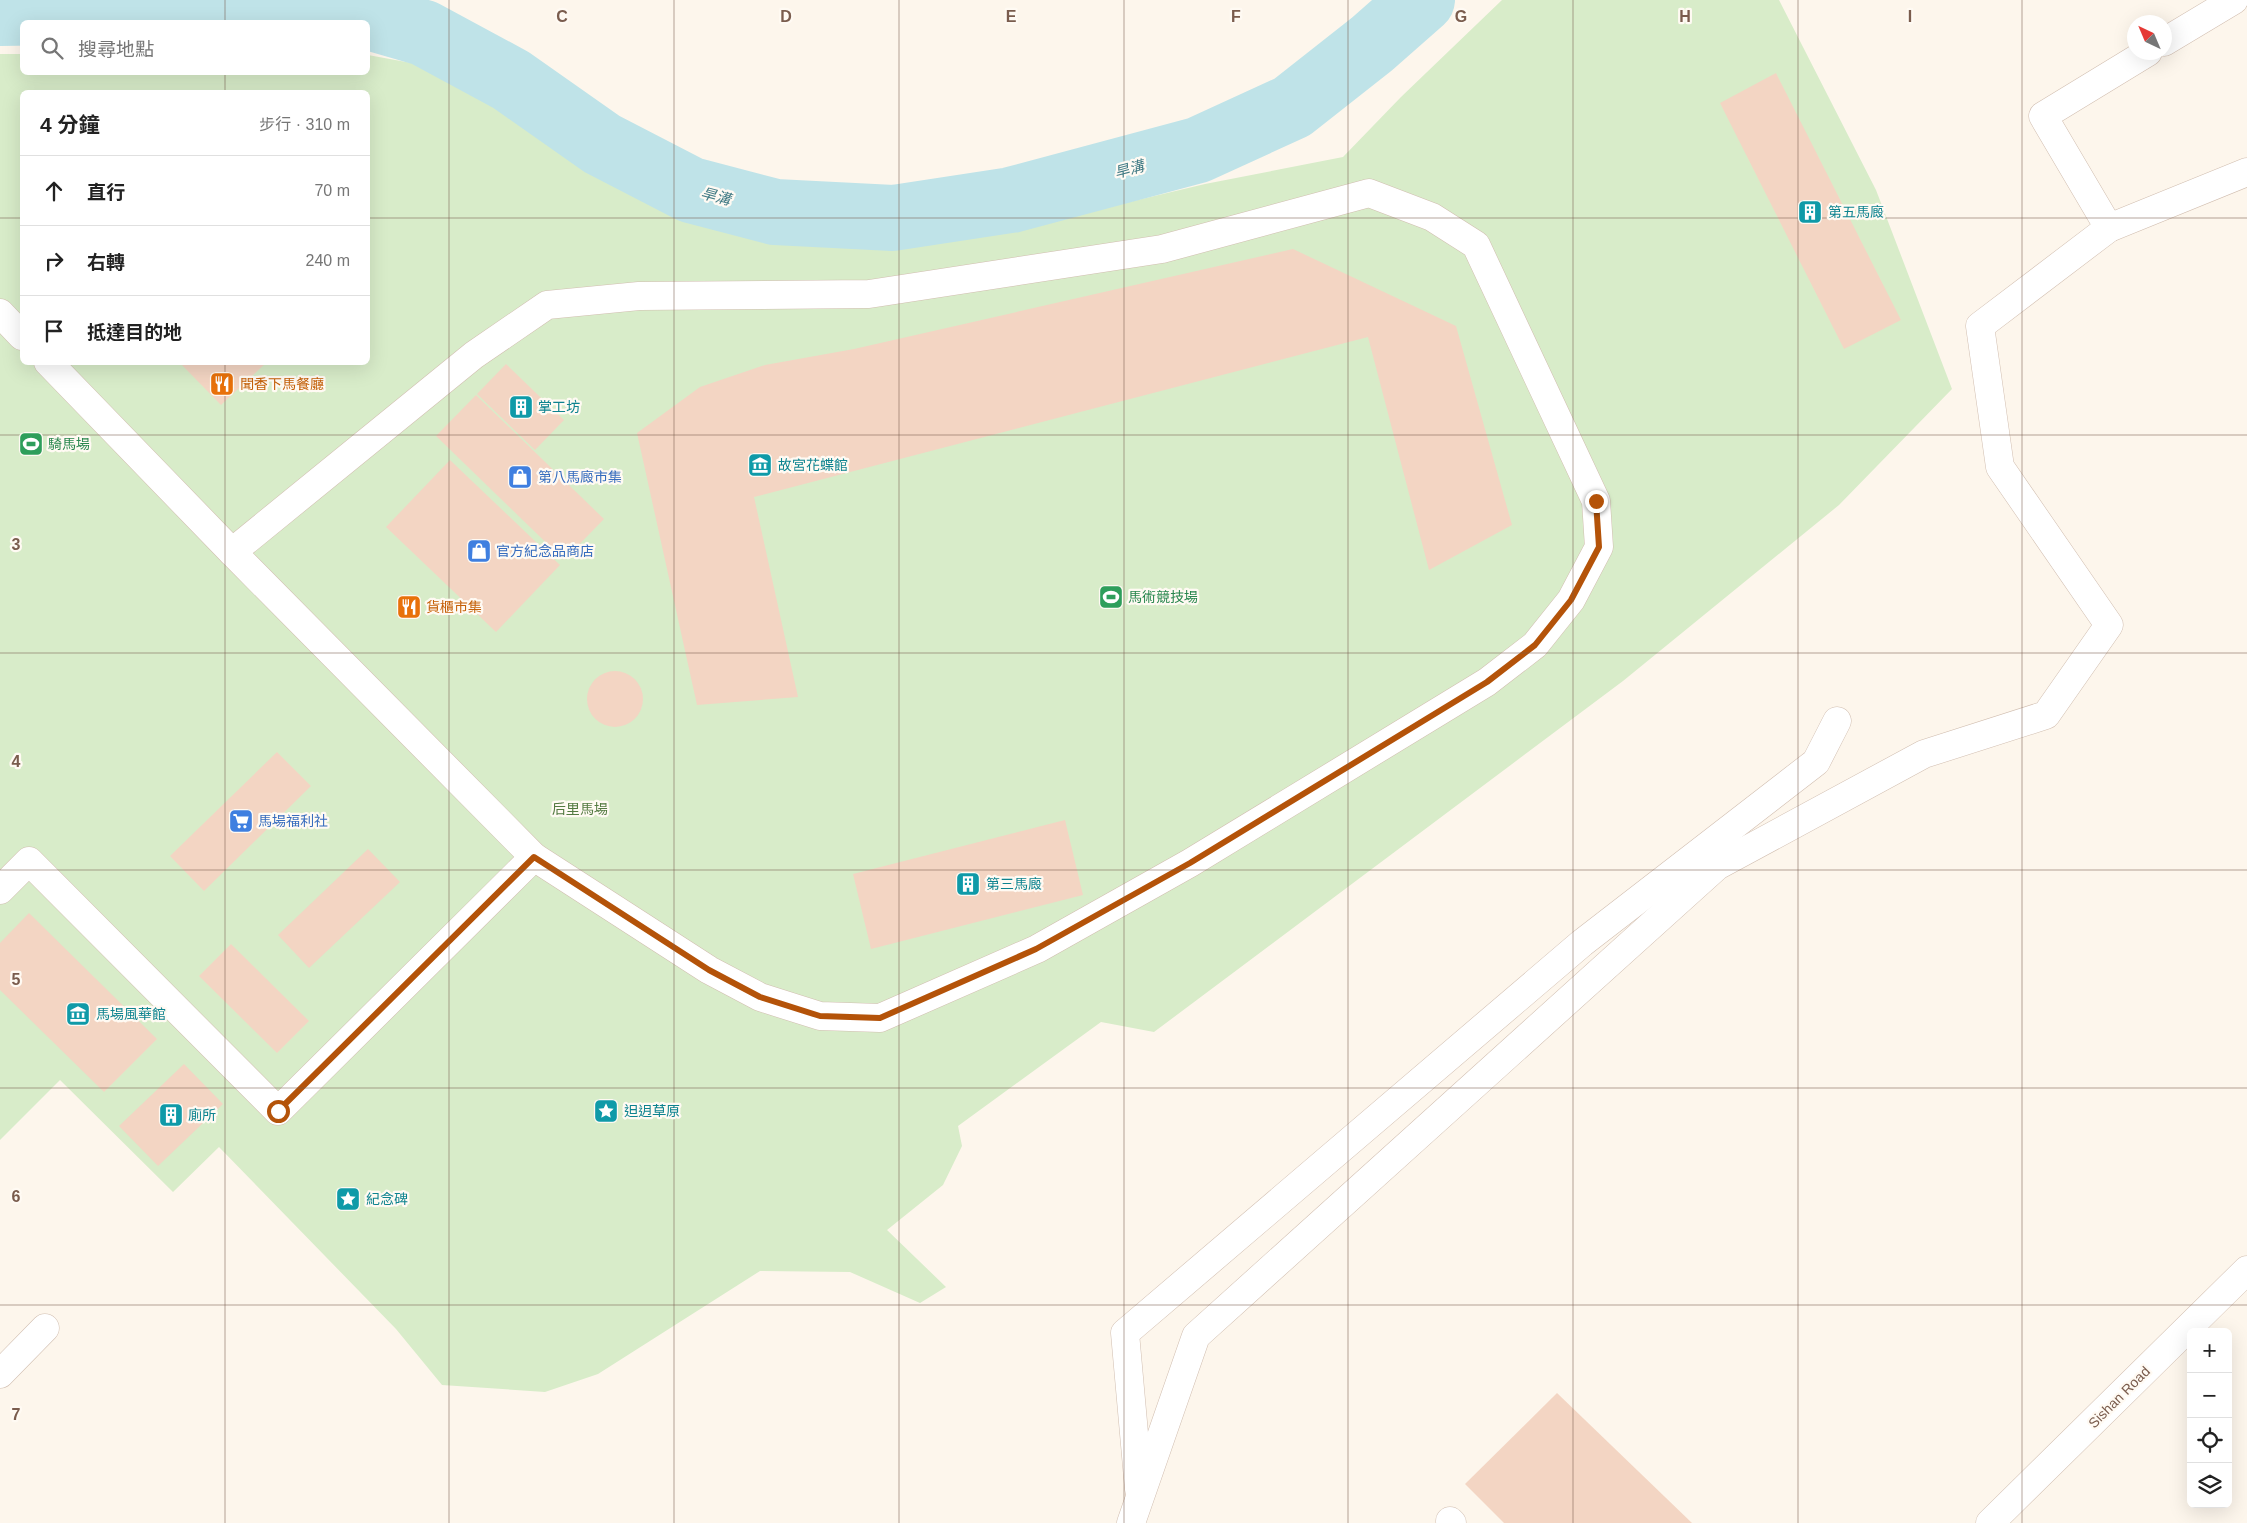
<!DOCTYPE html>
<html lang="zh-TW">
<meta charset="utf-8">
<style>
body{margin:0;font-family:Helvetica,"Noto Sans TC",sans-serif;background:#f6f6f6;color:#222}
.controls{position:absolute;right:15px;bottom:15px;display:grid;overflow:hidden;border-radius:8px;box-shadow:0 5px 20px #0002}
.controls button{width:45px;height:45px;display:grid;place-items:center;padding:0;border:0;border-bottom:1px solid #e0e0e0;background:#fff;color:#222;font:25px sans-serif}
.compass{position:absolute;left:2127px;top:15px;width:45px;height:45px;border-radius:50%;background:#fff;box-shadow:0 5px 20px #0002;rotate:316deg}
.stop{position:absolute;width:15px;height:15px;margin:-11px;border:4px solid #b45309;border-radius:50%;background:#fff}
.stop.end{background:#b45309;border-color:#fff;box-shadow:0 1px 5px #0008}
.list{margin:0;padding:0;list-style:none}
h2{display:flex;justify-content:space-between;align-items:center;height:65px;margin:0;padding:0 20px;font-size:21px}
h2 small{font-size:16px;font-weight:400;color:#767676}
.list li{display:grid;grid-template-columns:32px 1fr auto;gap:15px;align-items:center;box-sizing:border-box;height:70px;padding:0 20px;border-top:1px solid #e0e0e0}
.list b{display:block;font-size:19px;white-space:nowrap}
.list em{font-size:16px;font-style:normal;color:#767676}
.icon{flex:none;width:28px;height:28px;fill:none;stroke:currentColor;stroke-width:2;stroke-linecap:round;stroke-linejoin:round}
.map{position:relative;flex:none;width:2247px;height:1523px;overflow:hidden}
.search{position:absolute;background:#fff;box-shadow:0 5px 20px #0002;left:20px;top:20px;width:350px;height:55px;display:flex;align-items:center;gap:12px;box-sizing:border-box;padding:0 18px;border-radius:8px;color:#767676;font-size:19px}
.panel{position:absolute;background:#fff;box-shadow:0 5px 20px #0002;left:20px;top:90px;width:350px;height:275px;border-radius:8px}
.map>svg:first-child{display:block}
</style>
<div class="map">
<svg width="2247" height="1523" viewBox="0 0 2247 1523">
<rect width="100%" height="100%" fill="#fdf6ec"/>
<!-- green -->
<path fill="#d8ecc9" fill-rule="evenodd" d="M1502,0H1779L1876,190L1952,389L1839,505L1623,681L1154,1032L1101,1022L958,1126L962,1146L943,1185L887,1230L946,1287L920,1303L850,1272L760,1271L598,1374L545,1392L442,1385L396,1329L219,1147L173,1192L60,1080L0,1140V54H22V72H368V55L417,64L499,108L583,170L679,219L763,237L877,240L981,234L1087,212L1205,184L1343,157L1401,97ZM22,92H368V362H22Z"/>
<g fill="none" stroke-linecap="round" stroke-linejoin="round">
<!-- river -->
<path stroke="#bfe3e8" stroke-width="66" d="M0,13L338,8L424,33L511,80L602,144L691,190L775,212L893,218L1011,200L1198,150L1292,107L1372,44L1422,0"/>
</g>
<!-- building -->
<g fill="#f3d5c3">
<path d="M1776,73L1901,320L1844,349L1720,103Z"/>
<path d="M1293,249L1456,326L1512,525L1429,570L1368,337L754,497L798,697L697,705L637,433L700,387L765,365L854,349Z"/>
<path d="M179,362H267L221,405Z"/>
<path d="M506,364L564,420L535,450L477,394Z"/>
<path d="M476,395L604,519L564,560L436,436Z"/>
<path d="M450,460L560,565L496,632L386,527Z"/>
<circle cx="615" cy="699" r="28"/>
<path d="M277,752L311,786L204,891L170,856Z"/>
<path d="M1065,820L1083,895L871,949L853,874Z"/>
<path d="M368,849L400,882L309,968L278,935Z"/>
<path d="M29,913L157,1039L104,1092L0,990V943Z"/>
<path d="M231,944L309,1021L277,1053L199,976Z"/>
<path d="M184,1064L223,1104L158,1166L119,1126Z"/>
<path d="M1557,1393L1692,1523H1504L1465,1484Z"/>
</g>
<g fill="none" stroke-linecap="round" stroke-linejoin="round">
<defs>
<g id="minor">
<path d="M2164,42L2234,0"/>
<path d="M2109,228L2043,116L2148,52"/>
<path d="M0,313L22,336"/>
<path d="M232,552L474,355L547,305L639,296L869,294L1162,249L1369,193L1432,217L1476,245L1596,501L1599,547L1571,600L1535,645L1487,682L1190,863L1037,949L880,1018L820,1016L760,997L709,970L534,857"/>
<path d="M0,890L29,861L278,1111L534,857L232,552L48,362"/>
<path d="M0,1374L45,1328"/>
<path d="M1139,1489L1125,1333L1582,943L1816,762L1837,721"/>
<path d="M1450,1521L1452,1523"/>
<path d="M1131,1523L1196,1336L1717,866L1924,754L2046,715L2109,625L2000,467L1980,326L2109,228L2247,172"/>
<path d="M1990,1523L2247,1270"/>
</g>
</defs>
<!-- minor casing -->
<use href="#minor" stroke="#d1beb0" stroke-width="29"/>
<!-- minor -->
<use href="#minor" stroke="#fff" stroke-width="28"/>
</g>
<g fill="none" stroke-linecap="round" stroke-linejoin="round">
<!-- route -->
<path stroke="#b45309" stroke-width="6" d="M278,1111L534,857L709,970L760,997L820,1016L880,1018L1036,949L1190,863L1487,682L1535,645L1571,600L1599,547L1596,501"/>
</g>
<!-- grid -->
<path fill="none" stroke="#7a5c4d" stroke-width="1" stroke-opacity="0.55" d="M225,0V22M449,0V1523M674,0V1523M899,0V1523M1124,0V1523M1348,0V1523M1573,0V1523M1798,0V1523M2022,0V1523M225,72V92M0,218H22M368,218H2247M225,362V1523M0,435H2247M0,653H2247M0,870H2247M0,1088H2247M0,1305H2247"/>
<!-- icons -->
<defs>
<symbol id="building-square" viewBox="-11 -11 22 22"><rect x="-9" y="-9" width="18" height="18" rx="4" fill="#0f9aa8" stroke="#fffaf3"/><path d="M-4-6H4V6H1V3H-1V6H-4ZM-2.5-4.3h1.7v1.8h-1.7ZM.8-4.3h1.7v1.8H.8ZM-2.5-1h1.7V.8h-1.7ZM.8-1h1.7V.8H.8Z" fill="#fff"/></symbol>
<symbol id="restaurant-square" viewBox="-11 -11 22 22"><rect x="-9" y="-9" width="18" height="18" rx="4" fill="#e8710a" stroke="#fffaf3"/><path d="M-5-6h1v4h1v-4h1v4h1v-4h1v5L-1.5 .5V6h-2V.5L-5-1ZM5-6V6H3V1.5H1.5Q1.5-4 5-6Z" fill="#fff"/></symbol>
<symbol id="stadium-square" viewBox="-11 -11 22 22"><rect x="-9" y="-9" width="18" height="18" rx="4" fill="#2e9e5b" stroke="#fffaf3"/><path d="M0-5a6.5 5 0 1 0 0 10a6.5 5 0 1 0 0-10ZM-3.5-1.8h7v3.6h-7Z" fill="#fff"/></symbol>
<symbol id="museum-square" viewBox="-11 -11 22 22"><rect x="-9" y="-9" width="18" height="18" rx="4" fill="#0f9aa8" stroke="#fffaf3"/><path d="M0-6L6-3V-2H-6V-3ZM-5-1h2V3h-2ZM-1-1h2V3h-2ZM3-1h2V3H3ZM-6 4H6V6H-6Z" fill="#fff"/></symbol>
<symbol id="shop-square" viewBox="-11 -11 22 22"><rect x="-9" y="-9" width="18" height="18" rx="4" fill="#3f7fe0" stroke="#fffaf3"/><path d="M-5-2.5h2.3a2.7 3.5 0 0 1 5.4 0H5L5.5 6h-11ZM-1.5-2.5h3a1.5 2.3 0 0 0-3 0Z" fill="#fff"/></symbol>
<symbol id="supermarket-square" viewBox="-11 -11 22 22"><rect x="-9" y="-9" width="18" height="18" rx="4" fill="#3f7fe0" stroke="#fffaf3"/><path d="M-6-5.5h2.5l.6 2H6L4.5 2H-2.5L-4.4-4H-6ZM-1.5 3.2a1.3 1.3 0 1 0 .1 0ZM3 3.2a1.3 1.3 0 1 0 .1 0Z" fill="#fff"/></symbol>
<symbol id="sight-square" viewBox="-11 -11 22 22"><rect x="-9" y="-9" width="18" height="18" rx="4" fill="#0f9aa8" stroke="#fffaf3"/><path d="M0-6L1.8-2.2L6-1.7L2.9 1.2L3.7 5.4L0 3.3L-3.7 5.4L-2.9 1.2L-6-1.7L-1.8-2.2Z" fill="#fff"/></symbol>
</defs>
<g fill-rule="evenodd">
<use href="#building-square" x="1796" y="198" width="28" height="28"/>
<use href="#restaurant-square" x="208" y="370" width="28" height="28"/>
<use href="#building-square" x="507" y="393" width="28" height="28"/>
<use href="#stadium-square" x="17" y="430" width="28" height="28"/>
<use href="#museum-square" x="746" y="451" width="28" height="28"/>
<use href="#shop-square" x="506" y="463" width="28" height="28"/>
<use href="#shop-square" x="465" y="537" width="28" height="28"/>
<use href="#stadium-square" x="1097" y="583" width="28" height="28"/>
<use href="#restaurant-square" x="395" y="593" width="28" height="28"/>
<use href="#supermarket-square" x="227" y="807" width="28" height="28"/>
<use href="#building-square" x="954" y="870" width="28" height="28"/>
<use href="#museum-square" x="64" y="1000" width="28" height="28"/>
<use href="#sight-square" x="592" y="1097" width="28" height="28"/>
<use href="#building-square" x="157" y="1101" width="28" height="28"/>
<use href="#sight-square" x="334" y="1185" width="28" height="28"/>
</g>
<g text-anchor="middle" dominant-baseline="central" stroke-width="4.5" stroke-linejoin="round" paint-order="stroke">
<!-- culture labels -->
<g font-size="14" fill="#0d838f" stroke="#fffaf3" text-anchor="start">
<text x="1828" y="212">第五馬廄</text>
<text x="538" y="407">掌工坊</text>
<text x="778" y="465">故宮花蝶館</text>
<text x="986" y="884">第三馬廄</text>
<text x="96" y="1014">馬場風華館</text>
<text x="624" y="1111">𨑨迌草原</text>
<text x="188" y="1115">廁所</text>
<text x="366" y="1199">紀念碑</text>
</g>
<!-- food labels -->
<g font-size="14" fill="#c56008" stroke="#fffaf3" text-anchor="start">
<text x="240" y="384">聞香下馬餐廳</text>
<text x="426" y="607">貨櫃市集</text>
</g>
<!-- leisure labels -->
<g font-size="14" fill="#27864d" stroke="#fffaf3" text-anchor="start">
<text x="48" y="444">騎馬場</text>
<text x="1128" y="597">馬術競技場</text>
</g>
<!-- shop labels -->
<g font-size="14" fill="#366cbe" stroke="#fffaf3" text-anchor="start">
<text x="538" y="477">第八馬廄市集</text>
<text x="496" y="551">官方紀念品商店</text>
<text x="258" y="821">馬場福利社</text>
</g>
<!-- park labels -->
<g font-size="14" fill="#537a41" stroke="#fffaf3">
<text x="580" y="809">后里馬場</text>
</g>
<!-- street labels -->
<g font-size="14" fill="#7a5c4d" stroke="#fffaf3">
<text transform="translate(2119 1397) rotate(-45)">Sishan Road</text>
</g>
<!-- water labels -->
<g font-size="15" font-style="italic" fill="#437c86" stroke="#fffaf3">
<text transform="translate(1129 169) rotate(-15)">旱溝</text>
<text transform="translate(716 196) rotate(15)">旱溝</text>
</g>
</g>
<g font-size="16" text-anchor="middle" font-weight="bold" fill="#7a5c4d" stroke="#fffaf3" stroke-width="4.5" stroke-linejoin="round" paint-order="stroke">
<text x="562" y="22">C</text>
<text x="786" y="22">D</text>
<text x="1011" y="22">E</text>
<text x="1236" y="22">F</text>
<text x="1461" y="22">G</text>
<text x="1685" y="22">H</text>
<text x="1910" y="22">I</text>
<text x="16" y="550">3</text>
<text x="16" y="767">4</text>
<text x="16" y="985">5</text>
<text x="16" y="1202">6</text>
<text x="16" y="1420">7</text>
</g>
</svg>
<div class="controls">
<button>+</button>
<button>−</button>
<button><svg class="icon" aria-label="locate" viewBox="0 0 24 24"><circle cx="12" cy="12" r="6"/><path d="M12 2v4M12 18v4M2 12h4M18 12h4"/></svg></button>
<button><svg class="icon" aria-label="layers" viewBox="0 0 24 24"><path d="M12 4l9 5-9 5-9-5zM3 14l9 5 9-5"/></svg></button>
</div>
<svg class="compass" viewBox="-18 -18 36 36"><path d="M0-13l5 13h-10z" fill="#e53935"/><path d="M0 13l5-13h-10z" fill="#767676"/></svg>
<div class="stop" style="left:278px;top:1111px"></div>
<div class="stop end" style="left:1596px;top:501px"></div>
<div class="search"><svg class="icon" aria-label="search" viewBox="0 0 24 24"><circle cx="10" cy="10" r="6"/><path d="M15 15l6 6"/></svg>搜尋地點</div>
<section class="panel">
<h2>4 分鐘<small>步行 · 310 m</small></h2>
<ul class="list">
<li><svg class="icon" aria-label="ahead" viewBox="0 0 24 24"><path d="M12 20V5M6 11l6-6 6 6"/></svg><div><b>直行</b></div><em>70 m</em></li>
<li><svg class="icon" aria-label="right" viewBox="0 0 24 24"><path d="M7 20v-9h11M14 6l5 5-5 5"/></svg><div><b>右轉</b></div><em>240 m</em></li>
<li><svg class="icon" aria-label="arrive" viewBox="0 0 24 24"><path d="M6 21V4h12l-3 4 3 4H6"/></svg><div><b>抵達目的地</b></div></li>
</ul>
</section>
</div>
